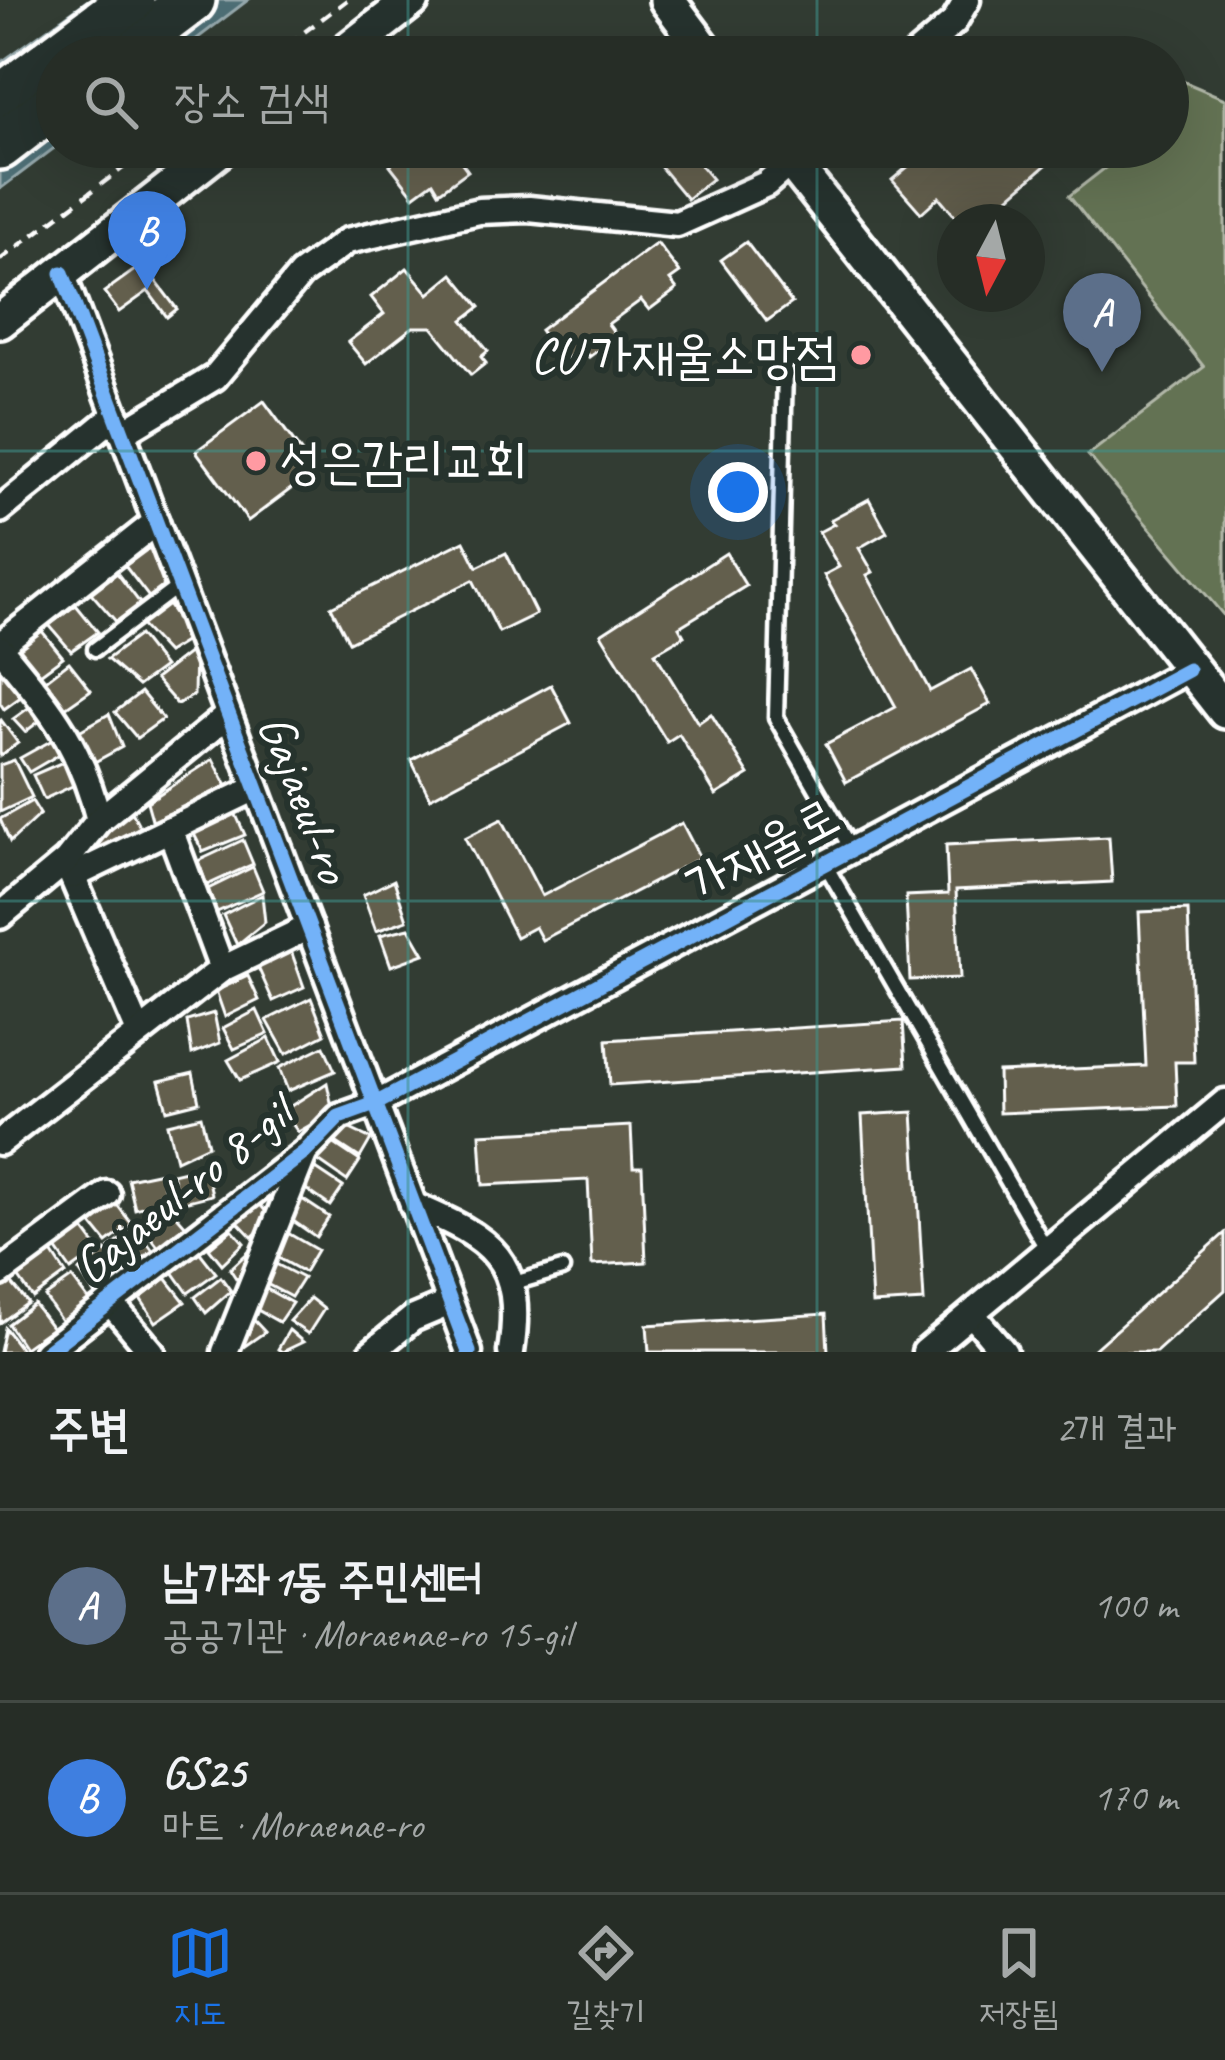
<!DOCTYPE html>
<html lang="ko">
<meta charset="utf-8">
<style>
body{margin:0;font-family:Caveat,"Poor Story",sans-serif;background:#2e352e;color:#f1f3f6}
.compass{position:absolute;left:937px;top:204px;width:108px;height:108px;border-radius:50%;background:#262d26;box-shadow:0 12px 48px #0002;rotate:187deg}
.you{position:absolute;left:738px;top:492px;width:42px;height:42px;margin:-30px;border:9px solid #fff;border-radius:50%;background:#1a73e8;box-shadow:0 0 0 18px #1a73e833}
.badge{display:grid;place-items:center;width:78px;height:78px;border-radius:50%;background:#1a73e8;color:#fff;font-size:39px;font-weight:700}
.pin{position:absolute;translate:-50% -99px;filter:drop-shadow(0 3px 6px #0008)}
.pin::after{content:'';position:absolute;top:63px;width:42px;height:36px;background:inherit;clip-path:polygon(0 0,100% 0,50% 100%)}
.list{margin:0;padding:0;list-style:none}
h2{display:flex;justify-content:space-between;align-items:center;height:156px;margin:0;padding:0 48px;font-size:51px}
h2 small{font-size:39px;font-weight:400;color:#a4a8a7}
.list li{display:grid;grid-template-columns:78px 1fr auto;gap:36px;align-items:center;box-sizing:border-box;height:192px;padding:0 48px;border-top:3px solid #424943}
.list b{display:block;font-size:45px;white-space:nowrap}
.list p{margin:0;font-size:39px;white-space:nowrap;color:#a4a8a7}
.list em{font-size:39px;font-style:normal;color:#a4a8a7}
.icon{flex:none;width:66px;height:66px;fill:none;stroke:currentColor;stroke-width:2;stroke-linecap:round;stroke-linejoin:round}
.map{position:relative;flex:none;width:1225px;height:1352px;overflow:hidden}
.search{position:absolute;background:#262d26;box-shadow:0 12px 48px #0002;left:36px;right:36px;top:36px;height:132px;display:flex;align-items:center;gap:30px;box-sizing:border-box;padding:0 42px;border-radius:66px;color:#a4a8a7;font-size:45px}
.sheet{height:540px;background:#262d26}
nav{display:flex;justify-content:space-around;align-items:center;box-sizing:border-box;height:168px;border-top:3px solid #424943;background:#262d26;font-size:33px;color:#a4a8a7}
nav a{display:grid;justify-items:center;gap:6px}
nav .on{color:#1a73e8}
.map>svg:first-child{display:block}
</style>
<div class="map">
<svg width="1225" height="1352" viewBox="0 0 1225 1352">
<rect width="100%" height="100%" fill="#323c33"/>
<filter id="ink" filterUnits="userSpaceOnUse"><feTurbulence type="fractalNoise" baseFrequency=".00833" numOctaves="2"/><feDisplacementMap in="SourceGraphic" scale="24" xChannelSelector="R" yChannelSelector="G"/><feConvolveMatrix kernelMatrix="1 2 1 2 8 2 1 2 1" color-interpolation-filters="sRGB"/></filter>
<g filter="url(#ink)">
<!-- green -->
<path fill="#647253" stroke="#b2b8a9" stroke-width="3" d="M1168,75L1225,99V617L1088,455L1204,367L1069,196L1132,147H1168Z"/>
<!-- water -->
<path fill="#4e6e75" stroke="#95a8ac" stroke-width="3" d="M88,0H248L173,57H57V146L0,189V63Z"/>
<!-- building -->
<g fill="#645e4d" stroke="#fff" stroke-width="3">
<path d="M1055,41L1070,57H1036Z"/>
<path d="M414,147H475L459,159L468,171L439,192L433,182L414,196L390,165Z"/>
<path d="M644,147H685L712,179L687,199Z"/>
<path d="M931,147H1067L980,222H960L939,197L921,213L892,180Z"/>
<path d="M746,242L792,303L767,321L721,260Z"/>
<path d="M657,243L680,273L670,280L677,289L649,310L641,300L608,324L617,336L589,357L582,347L563,362L540,330Z"/>
<path d="M143,264L177,309L167,317L148,291L119,312L104,292Z"/>
<path d="M407,268L429,294L453,274L480,307L463,320L488,351L481,357L486,363L471,375L432,327H413L366,364L348,342L384,314L371,297Z"/>
<path d="M264,401L315,471L248,521L196,451Z"/>
<path d="M869,499L887,532L859,548L873,572L867,575L930,691L971,669L990,704L846,782L826,744L896,707L824,575L839,567L819,532L834,524L830,520Z"/>
<path d="M464,541L477,567L506,553L536,614L499,632L473,580L349,642L331,607Z"/>
<path d="M152,546L173,584L151,600L125,566Z"/>
<path d="M726,553L746,586L679,627L684,636L655,653L698,723L711,714L749,775L716,795L679,734L667,742L601,634Z"/>
<path d="M117,573L143,607L119,625L91,593Z"/>
<path d="M166,602L191,638L167,653L139,623Z"/>
<path d="M76,605L98,632L71,651L49,625Z"/>
<path d="M41,630L63,657L36,677L14,651Z"/>
<path d="M139,635L164,667L138,686L107,659Z"/>
<path d="M195,648L194,695L177,704L155,679Z"/>
<path d="M0,662L29,691L4,709L0,703Z"/>
<path d="M69,662L91,690L65,708L43,682Z"/>
<path d="M551,685L571,723L430,798L411,760Z"/>
<path d="M141,692L163,719L137,738L115,712Z"/>
<path d="M34,704L45,717L25,732L13,719Z"/>
<path d="M109,714L122,747L91,764L74,734Z"/>
<path d="M1,720L18,743L0,756V721Z"/>
<path d="M56,738L65,751L29,772L20,758Z"/>
<path d="M72,758L81,782L44,799L33,775Z"/>
<path d="M213,759L228,788L153,823L147,802Z"/>
<path d="M14,760L32,797L0,812V765Z"/>
<path d="M32,801L40,814L10,842L0,819Z"/>
<path d="M232,806L245,835L203,852L190,826Z"/>
<path d="M132,812L140,827L94,859L91,844Z"/>
<path d="M502,819L542,896L682,823L700,858L542,940L535,927L516,937L465,838Z"/>
<path d="M1109,837L1112,882L956,890L960,978L910,980L906,896L948,894L946,845Z"/>
<path d="M243,840L253,864L207,885L198,861Z"/>
<path d="M253,867L263,891L217,912L208,889Z"/>
<path d="M394,880L407,920L376,931L363,895Z"/>
<path d="M262,895L265,922L237,945L223,915Z"/>
<path d="M1188,910L1194,1062H1175L1177,1106L999,1113L998,1072L1146,1066L1139,912Z"/>
<path d="M409,928L424,954L391,966L380,935Z"/>
<path d="M290,948L304,987L273,1001L257,965Z"/>
<path d="M248,976L259,1000L225,1017L216,991Z"/>
<path d="M311,998L325,1034L286,1054L267,1020Z"/>
<path d="M257,1010L268,1034L234,1049L223,1028Z"/>
<path d="M214,1013L220,1043L192,1054L187,1021Z"/>
<path d="M903,1021L906,1066L610,1085L607,1040Z"/>
<path d="M269,1038L280,1062L240,1080L228,1060Z"/>
<path d="M324,1046L335,1071L288,1091L279,1068Z"/>
<path d="M193,1073L199,1102L167,1110L159,1081Z"/>
<path d="M327,1083L333,1112L298,1132L283,1111Z"/>
<path d="M913,1112L924,1301L872,1304L862,1115Z"/>
<path d="M201,1116L208,1145L176,1160L167,1124Z"/>
<path d="M631,1126L633,1167H642L646,1262L592,1265L588,1180L483,1185L480,1134Z"/>
<path d="M348,1128L371,1139L360,1158L331,1139Z"/>
<path d="M333,1143L360,1161L347,1181L317,1160Z"/>
<path d="M206,1166L212,1195L180,1203L172,1174Z"/>
<path d="M316,1169L343,1187L330,1206L300,1185Z"/>
<path d="M161,1172L167,1200L135,1209L128,1179Z"/>
<path d="M302,1199L329,1217L316,1237L286,1216Z"/>
<path d="M115,1202L132,1224L107,1243L90,1222Z"/>
<path d="M258,1202L272,1219L252,1237L234,1218Z"/>
<path d="M166,1203L186,1226L159,1248L141,1225Z"/>
<path d="M81,1226L99,1250L71,1270L54,1246Z"/>
<path d="M136,1228L154,1252L126,1272L110,1248Z"/>
<path d="M232,1229L244,1243L222,1264L209,1248Z"/>
<path d="M286,1232L317,1250L304,1272L275,1256Z"/>
<path d="M1225,1233V1290L1156,1352H1091Z"/>
<path d="M254,1247L243,1289L230,1269Z"/>
<path d="M198,1250L216,1273L188,1293L171,1269Z"/>
<path d="M51,1251L66,1274L33,1298L16,1274Z"/>
<path d="M106,1251L124,1275L95,1295L79,1271Z"/>
<path d="M272,1262L303,1278L291,1297L263,1282Z"/>
<path d="M221,1277L231,1291L206,1313L195,1297Z"/>
<path d="M72,1278L90,1302L62,1322L45,1297Z"/>
<path d="M166,1278L185,1302L156,1322L140,1298Z"/>
<path d="M9,1280L28,1303L0,1323V1286Z"/>
<path d="M265,1288L292,1303L279,1322L256,1309Z"/>
<path d="M310,1298L324,1309L308,1334L289,1321Z"/>
<path d="M34,1304L52,1328L24,1348L8,1324Z"/>
<path d="M826,1314L828,1352H649L647,1325Z"/>
<path d="M252,1318L265,1332L236,1352L234,1348Z"/>
<path d="M5,1328L23,1352H0Z"/>
<path d="M289,1330L303,1342L282,1352L278,1349Z"/>
</g>
<g fill="none" stroke-linecap="round" stroke-linejoin="round">
<defs>
<g id="lane">
<path d="M785,371L776,718L851,849"/>
<path d="M95,649L180,585"/>
<path d="M825,864L1047,1250"/>
<path d="M514,1283L562,1269"/>
</g>
<g id="street">
<path d="M913,57L954,22L967,0"/>
<path d="M62,273L469,1352"/>
<path d="M122,433L215,377L301,274L347,241L479,211L529,209L677,224L766,184L808,147"/>
<path d="M0,510L116,415"/>
<path d="M0,645L156,522"/>
<path d="M0,648C50,709 79,741 99,820"/>
<path d="M170,829L222,969"/>
<path d="M66,862L138,1030"/>
<path d="M73,876L256,788"/>
<path d="M0,916L66,861L99,820L228,715"/>
<path d="M0,1142L222,969L309,927"/>
<path d="M413,1205C493,1239 525,1259 511,1352"/>
<path d="M0,1273L107,1194"/>
<path d="M110,1302L152,1352"/>
<path d="M972,1314L1004,1352"/>
<path d="M46,1352L305,1152L339,1117L375,1104L1188,670"/>
<path d="M225,1352L304,1154"/>
<path d="M372,1352L412,1319L450,1303"/>
<path d="M925,1352L1225,1102"/>
</g>
<g id="secondary">
<path d="M667,0L710,57"/>
<path d="M339,57L412,0"/>
<path d="M780,147L1225,711"/>
<path d="M0,321L223,147"/>
</g>
<g id="highway">
<path d="M117,57L192,0"/>
<path d="M0,98L131,0"/>
<path d="M0,146L57,102"/>
</g>
</defs>
<!-- lane casing -->
<use href="#lane" stroke="#fff" stroke-width="21"/>
<!-- street casing -->
<use href="#street" stroke="#fff" stroke-width="33"/>
<!-- secondary casing -->
<use href="#secondary" stroke="#fff" stroke-width="42"/>
<!-- highway casing -->
<use href="#highway" stroke="#fff" stroke-width="54"/>
<!-- path -->
<g stroke="#fff" stroke-width="4.5" stroke-dasharray="12 9" stroke-linecap="butt">
<path d="M271,57L347,0"/>
<path d="M0,260L151,147"/>
</g>
<!-- lane -->
<use href="#lane" stroke="#26332d" stroke-width="12"/>
<!-- street -->
<use href="#street" stroke="#26332d" stroke-width="24"/>
<!-- secondary -->
<use href="#secondary" stroke="#26332d" stroke-width="33"/>
<!-- highway -->
<use href="#highway" stroke="#26332d" stroke-width="45"/>
<defs>
<g id="cycleway">
<path d="M62,273L469,1352"/>
<path d="M46,1352L305,1152L339,1117L375,1104L1188,670"/>
</g>
</defs>
<!-- cycleway casing -->
<use href="#cycleway" stroke="#26332d" stroke-width="22"/>
<!-- cycleway -->
<use href="#cycleway" stroke="#73b2f8" stroke-width="15"/>
</g>
</g>
<!-- grid -->
<path fill="none" stroke="#3f918b" stroke-width="3" stroke-opacity="0.55" d="M408,0V57M817,0V57M408,147V1352M817,147V1352M0,451H1225M0,901H1225"/>
<!-- markers -->
<g fill="#ff9aa2" stroke="#26332d" stroke-width="4.5">
<circle cx="861" cy="355" r="12"/>
<circle cx="256" cy="461" r="12"/>
</g>
<g text-anchor="middle" dominant-baseline="central" stroke-width="12" stroke-linejoin="round" paint-order="stroke">
<!-- poi labels -->
<g font-size="51" fill="#fff" stroke="#26332d" text-anchor="end">
<text x="837" y="355">CU 가재울소망점</text>
<text x="280" y="461" text-anchor="start">성은감리교회</text>
</g>
<!-- street labels -->
<g font-size="51" fill="#fff" stroke="#26332d">
<text transform="translate(305 798) rotate(69)">Gajaeul-ro</text>
<text transform="translate(762 850) rotate(-28)">가재울로</text>
<text transform="translate(182 1190) rotate(-39)">Gajaeul-ro 8-gil</text>
</g>
</g>
</svg>
<svg class="compass" viewBox="-18 -18 36 36"><path d="M0-13l5 13h-10z" fill="#e53935"/><path d="M0 13l5-13h-10z" fill="#a4a8a7"/></svg>
<div class="you"></div>
<div class="pin badge" style="left:1102px;top:372px;background:#5c6f8a">A</div>
<div class="pin badge" style="left:147px;top:290px;background:#3f7fe0">B</div>
<div class="search"><svg class="icon" aria-label="search" viewBox="0 0 24 24"><circle cx="10" cy="10" r="6"/><path d="M15 15l6 6"/></svg>장소 검색</div>
</div>
<section class="sheet">
<h2>주변<small>2개 결과</small></h2>
<ul class="list">
<li><span class="badge" style="background:#5c6f8a">A</span><div><b>남가좌1동 주민센터</b><p>공공기관 · Moraenae-ro 15-gil</p></div><em>100 m</em></li>
<li><span class="badge" style="background:#3f7fe0">B</span><div><b>GS25</b><p>마트 · Moraenae-ro</p></div><em>170 m</em></li>
</ul>
</section>
<nav>
<a class="on"><svg class="icon" aria-label="map" viewBox="0 0 24 24"><path d="M3 6l6-2 6 2 6-2v14l-6 2-6-2-6 2zM9 4v14M15 6v14"/></svg>지도</a>
<a><svg class="icon" aria-label="directions" viewBox="0 0 24 24"><path d="M12 3l9 9-9 9-9-9zM9 14v-3h6M13 9l2 2-2 2"/></svg>길찾기</a>
<a><svg class="icon" aria-label="saved" viewBox="0 0 24 24"><path d="M7 4h10v16l-5-4-5 4z"/></svg>저장됨</a>
</nav>
